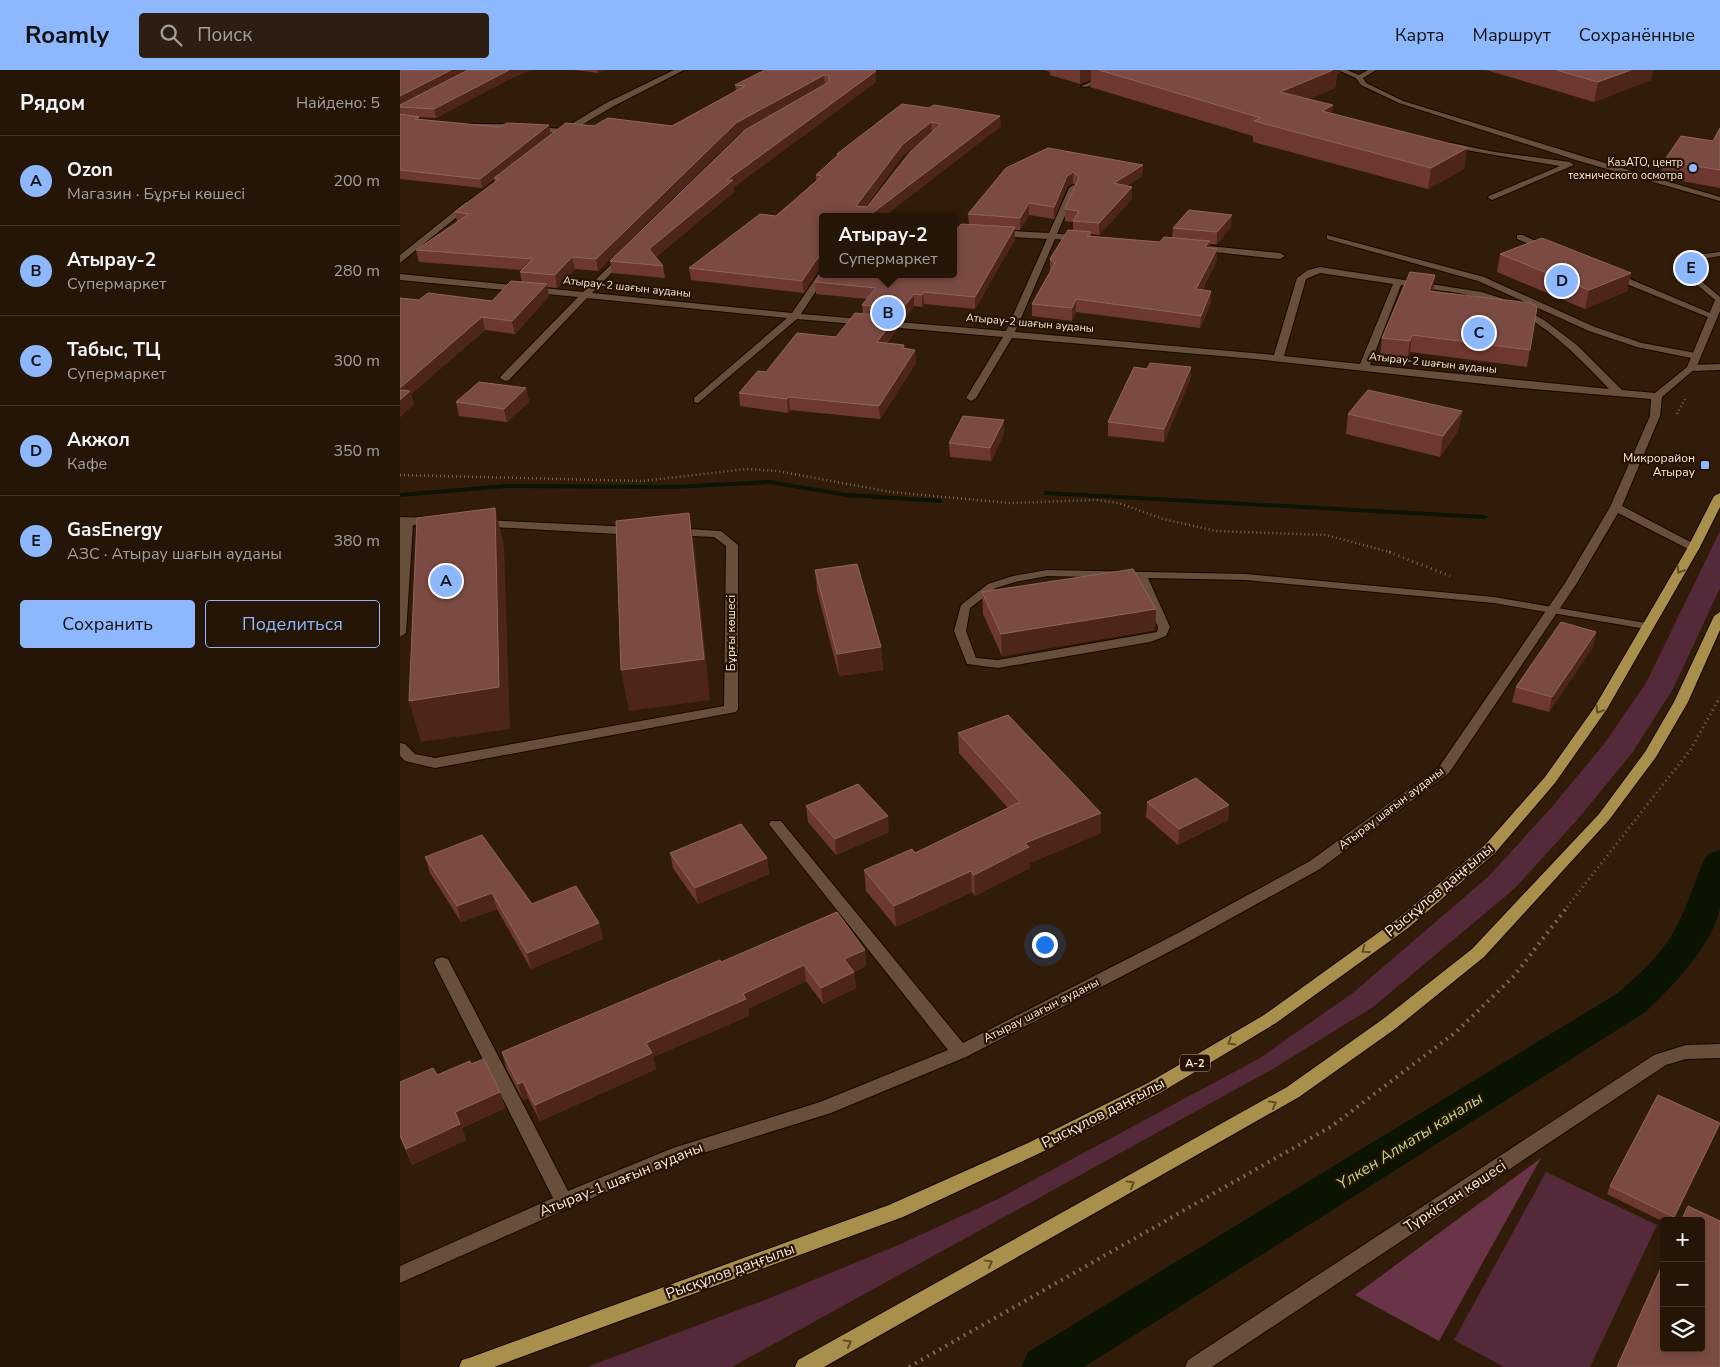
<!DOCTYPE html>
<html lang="ru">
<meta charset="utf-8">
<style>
body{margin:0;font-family:"Nunito Sans",sans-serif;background:#2d1e11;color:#f1f3f6}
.controls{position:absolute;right:15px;bottom:15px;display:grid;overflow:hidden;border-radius:5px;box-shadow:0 2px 8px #0003}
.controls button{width:45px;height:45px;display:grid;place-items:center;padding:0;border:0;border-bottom:1px solid #423428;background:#251507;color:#f1f3f6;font:25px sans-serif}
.you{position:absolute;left:644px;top:874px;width:18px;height:18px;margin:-12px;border:4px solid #fff;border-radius:50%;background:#1a73e8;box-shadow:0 0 0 8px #1a73e833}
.badge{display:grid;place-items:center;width:32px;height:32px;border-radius:50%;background:#8eb8fd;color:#111;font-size:16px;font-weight:700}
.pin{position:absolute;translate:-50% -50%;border:2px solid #fff;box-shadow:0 1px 5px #0006}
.popup{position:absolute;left:419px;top:143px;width:138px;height:65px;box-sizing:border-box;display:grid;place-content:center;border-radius:5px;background:#251507;filter:drop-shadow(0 1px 4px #0005);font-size:16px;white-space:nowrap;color:#a39f9b}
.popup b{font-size:19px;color:#f1f3f6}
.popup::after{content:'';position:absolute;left:50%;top:100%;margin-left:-10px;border:10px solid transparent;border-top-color:#251507}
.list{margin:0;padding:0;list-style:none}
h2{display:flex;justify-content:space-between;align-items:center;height:65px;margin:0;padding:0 20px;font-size:21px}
h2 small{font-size:16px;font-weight:400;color:#a39f9b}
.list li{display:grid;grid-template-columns:32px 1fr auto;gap:15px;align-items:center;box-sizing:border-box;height:90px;padding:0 20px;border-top:1px solid #423428}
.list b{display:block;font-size:19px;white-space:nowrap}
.list p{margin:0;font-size:16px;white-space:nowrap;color:#a39f9b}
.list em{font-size:16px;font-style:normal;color:#a39f9b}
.actions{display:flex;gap:10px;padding:15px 20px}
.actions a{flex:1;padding:11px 0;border:1px solid #8eb8fd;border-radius:5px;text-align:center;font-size:18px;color:#8eb8fd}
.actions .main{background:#8eb8fd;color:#111}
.icon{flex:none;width:28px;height:28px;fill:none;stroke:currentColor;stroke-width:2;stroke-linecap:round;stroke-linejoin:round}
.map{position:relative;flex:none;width:1320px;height:1297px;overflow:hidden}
header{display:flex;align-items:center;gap:30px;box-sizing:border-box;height:70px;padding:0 25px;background:#8eb8fd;color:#111}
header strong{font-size:24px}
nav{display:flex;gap:28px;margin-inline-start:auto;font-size:18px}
.search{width:350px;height:45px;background:#2d1e11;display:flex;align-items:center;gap:12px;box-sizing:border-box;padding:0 18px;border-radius:5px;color:#a39f9b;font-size:19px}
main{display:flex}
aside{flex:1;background:#251507}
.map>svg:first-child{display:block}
</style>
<header>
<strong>Roamly</strong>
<div class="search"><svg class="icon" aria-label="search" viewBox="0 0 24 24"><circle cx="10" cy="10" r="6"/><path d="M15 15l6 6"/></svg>Поиск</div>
<nav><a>Карта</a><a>Маршрут</a><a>Сохранённые</a></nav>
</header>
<main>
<aside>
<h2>Рядом<small>Найдено: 5</small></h2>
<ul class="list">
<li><span class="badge">A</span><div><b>Ozon</b><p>Магазин · Бұрғы көшесі</p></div><em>200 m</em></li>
<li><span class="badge">B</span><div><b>Атырау-2</b><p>Супермаркет</p></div><em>280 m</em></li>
<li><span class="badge">C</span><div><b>Табыс, ТЦ</b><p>Супермаркет</p></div><em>300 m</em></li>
<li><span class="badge">D</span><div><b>Акжол</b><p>Кафе</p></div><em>350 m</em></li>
<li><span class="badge">E</span><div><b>GasEnergy</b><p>АЗС · Атырау шағын ауданы</p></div><em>380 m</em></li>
</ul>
<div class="actions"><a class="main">Сохранить</a><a>Поделиться</a></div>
</aside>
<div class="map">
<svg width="1320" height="1297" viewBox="0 0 1320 1297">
<rect width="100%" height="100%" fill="#311c09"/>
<!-- green -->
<g fill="#542a3a">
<path d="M1320,461V518L1273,619L1232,683L1178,749L1114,819L973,937L876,997L332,1297H187L370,1228L503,1173L598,1129L860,988L954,922L1089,806L1151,738L1204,674L1246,613Z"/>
<path d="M1146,1102L1257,1155L1190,1297H1104L1054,1270Z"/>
</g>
<!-- forest -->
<path fill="#693348" d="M1141,1088L1039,1271L955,1225Z"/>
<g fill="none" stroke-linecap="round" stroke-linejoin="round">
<!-- stream -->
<g fill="#0b1400" fill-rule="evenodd">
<path d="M369,410L447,423L540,429L544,431L540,433L447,427L369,414L273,419L106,418L0,427V423L106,414L273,415Z"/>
<path d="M644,421L1084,445L1088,447L1084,449L647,425H644Z"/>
</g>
<!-- canal -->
<path fill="#0b1400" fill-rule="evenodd" d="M1320,780C1320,799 1320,820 1320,838C1314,873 1270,920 1244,943L684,1297H621L628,1282L1218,923C1238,905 1259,887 1273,863C1286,841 1293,816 1303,792L1308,784Z"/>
<defs>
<g id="service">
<path d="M721,0H730L686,17L681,16Z"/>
<path d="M938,0H947L959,5L968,0H976L963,8L966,13L1003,31L1185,87L1320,127V131L1179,91L999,33L961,15L956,8Z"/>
<path d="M1051,73L1095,82L1170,92L1174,95L1092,130L1088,128L1089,126L1160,96L1048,77L1047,75Z"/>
<path d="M927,165L1084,207L1195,257L1242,273L1296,283L1301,286L1296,289L1237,277L1189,261L1078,211L927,169Z"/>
<path d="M1117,165H1123L1150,178L1143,180L1117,169Z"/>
<path d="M1320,182V186L1302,189L1292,203L1320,227V234L1283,203L1296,185Z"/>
<path d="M1212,204H1218L1317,246L1310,248L1212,208Z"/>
<path d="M1320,294V300L1291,301L1286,298L1291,295Z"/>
<path d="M647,500L846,504L1094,527L1246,553L1252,556L1246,559L1094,533L846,510L748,508L770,557L766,566L750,572L598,598L567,594L554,561L561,535L588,514L613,506ZM647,506L737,508L758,557L757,562L598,590L576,588L566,561L570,538L596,518L615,512Z"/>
</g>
<g id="minor">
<path d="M274,0H284L212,37L163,66H157V63L64,58L60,56L64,54H98L163,59L206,33Z"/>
<path d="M673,115L677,118L657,164L682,165L686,168L682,171L655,169L615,262L874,285L897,208L908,200L920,197L1082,222L1107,230L1144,250L1177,275L1222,320L1255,323L1287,297L1315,230L1320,227V241L1296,298L1262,327L1260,346L1222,436L1300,477L1298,480H1290L1218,443L1177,513L1049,703L920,799L788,872L566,987L431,1043L284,1089L171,1137L0,1213V1196L153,1128L34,893L36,889L42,887L48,889L50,893L168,1121L273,1078L420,1032L548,980L371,757L369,754L371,751H381L563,973L776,864L910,791L1039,697L1165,513L1210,437L1250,346L1251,329L1121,318L855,289L612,268L576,328L571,331L566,328L603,267L397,249L298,333L294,332V328L387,248L187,228L109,310L105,311L100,308L101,306L178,227L0,210V204L183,222L224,182L227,183V187L192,223L392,243L420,202L423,201V204H427L401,244L606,261L647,169L596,166L592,163L596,160L649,163L669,118ZM920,203L993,214L960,294L884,286L906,209ZM1001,215C1027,219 1055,221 1081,228C1133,240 1173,281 1209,319L970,295Z"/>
<path d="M66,132L73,134L0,193V185Z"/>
<path d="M798,175L880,183L885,186L880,189L795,180V176Z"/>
<path d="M0,447L34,448L40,452L34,456L13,455L6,563L0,567Z"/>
<path d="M81,450L234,457L240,461L234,465L77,456L75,454Z"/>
<path d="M273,458L321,461L338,475V639L336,642L35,698L5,691L0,686V673L5,674L15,684L35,688L324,636L326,476L314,467L269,465L267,462L269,459Z"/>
<path d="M1320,974V988L1286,989L1266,995L812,1297H785L788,1290L1254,985L1286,975Z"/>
</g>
<g id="primary">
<path d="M1320,423V437L1300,477L1207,639L1155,713L1095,783L1008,858L876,953L760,1023L640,1083L503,1147L94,1297H59L62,1290L69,1288L489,1135L628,1073L748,1013L864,945L996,850L1085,775L1145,707L1194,638L1288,477L1314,426Z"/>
<path d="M1320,542V560L1288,632L1256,687L1209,750L1084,887L995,959L899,1027L424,1297H395L398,1290L887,1017L983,949L1072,879L1199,744L1245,682L1274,632L1314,546Z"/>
</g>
</defs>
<!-- service casing -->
<use href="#service" stroke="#180600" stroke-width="2"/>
<!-- minor casing -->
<use href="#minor" stroke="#180600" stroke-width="2"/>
<!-- primary casing -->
<use href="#primary" stroke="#180600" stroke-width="2"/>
<!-- path-far2 -->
<g stroke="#7a6757" stroke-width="2.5" stroke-dasharray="1 3" stroke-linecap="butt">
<path d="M1277,344L1285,329"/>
<path d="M0,405L242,411L347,399L377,401L491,422L610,433L696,430L719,433L763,449L816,461L926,465L993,483"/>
</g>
<!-- path-far1 -->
<g stroke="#7a6757" stroke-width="3" stroke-dasharray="1 4" stroke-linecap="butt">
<path d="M989,482L1050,506"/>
<path d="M1167,837L1291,679L1320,627"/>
</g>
<!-- path -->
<path stroke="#7a6757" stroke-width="4" stroke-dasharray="2 5" stroke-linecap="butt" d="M509,1297L932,1056L1056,962L1114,906L1168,836"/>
<!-- service -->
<use href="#service" fill="#674f3b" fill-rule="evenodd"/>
<!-- minor -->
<use href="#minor" fill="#674f3b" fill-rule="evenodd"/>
<!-- primary -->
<use href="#primary" fill="#a88f4c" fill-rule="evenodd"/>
</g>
<!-- wall -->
<g fill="#6c3831" fill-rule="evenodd">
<path d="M0,0L106,11L36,48L19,47V49L99,57L149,55L151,65L194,56H272L336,21L335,15L365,0L476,1V12L334,117V122L256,187L263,196L265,208L212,203L210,191L345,60L338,64L198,201L175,199L157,218L147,217L149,226L115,264L85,260L11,324L14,334L0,347V228L19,230L92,231L122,212L120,202L122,200L19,192L16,180L57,152L55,142L95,112L94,109L82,118L0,109Z"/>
<path d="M174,0H205L198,3Z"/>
<path d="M644,0H940V3L937,4L935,18L909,29L933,44L1067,78L1064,99L1028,119L853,72V66L690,17L691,10L680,14L650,5V2Z"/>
<path d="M1086,0H1254H1253L1251,10L1194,32Z"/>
<path d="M502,34L601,56L483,147H423V200L422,199L418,201L404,223L291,210L289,198L376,146L416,111V105L438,86L437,84ZM532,63L467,137H465L502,86Z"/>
<path d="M1320,58V118L1260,107L1264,91L1313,71Z"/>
<path d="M743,95L742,106L727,116L732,117V129L699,165L691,164V166L760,172L772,168L773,158L831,157L817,174H810L809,178L817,191L802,220L811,233L800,258L676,242L672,251L632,246V234L650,202V189L673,160V152L665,151V139L675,115L673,113L667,117L654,149L629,145L620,160H615V169L575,239L524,234L522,237L514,236L504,251L496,250L497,260L487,273L504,275L505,279L515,280L516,293L480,349L390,340L388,343L340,336L339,323L366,302L436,267L463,244L462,235L467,229L416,224L415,212L569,154L568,144L606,98Z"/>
<path d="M1100,184L1231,203L1227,221L1185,239L1097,202Z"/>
<path d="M1035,205L1033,221L1137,237L1127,297L1010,282L1007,289L980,285L982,268Z"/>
<path d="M791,297L790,310L764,372L708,366V352L747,299Z"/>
<path d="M126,318L129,332L107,352L59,346L56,332Z"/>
<path d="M1062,341L1058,361L1040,387L946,364L948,344Z"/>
<path d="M604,350V364L591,391L550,387L549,373Z"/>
<path d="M415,500L481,577L483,600L439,606L417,521Z"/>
<path d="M582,522L756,539L755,560L602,586L583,544Z"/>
<path d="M1196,562L1193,577L1149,642L1112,632L1116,617Z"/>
<path d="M558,663L701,743V763L630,793V798L575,826L572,822L496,857L466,821L464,800L515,783L608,738L559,683Z"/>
<path d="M747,732L829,735L828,750L778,775L746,747Z"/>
<path d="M406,736L489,762L436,785L408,752Z"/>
<path d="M270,783L367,788L369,804L298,834L273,798Z"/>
<path d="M25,787L132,834L199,853L203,869L131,899L97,839L61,852L30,803Z"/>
<path d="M465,880L466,896L454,902L456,918L423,934L406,911L348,939L349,946L253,987L256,999L140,1051L128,1028L123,1030L106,998L102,982L321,892Z"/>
<path d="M71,994L100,1022L105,1038L62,1058L66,1070L12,1095L0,1067V1012L37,1005Z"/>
<path d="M1317,1061L1273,1151H1264V1152L1207,1124L1210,1116Z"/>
</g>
<!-- shaded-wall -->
<g fill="#4e2519">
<path d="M51,0H70L0,36V26Z"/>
<path d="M109,0H131L106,11L36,48L34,39Z"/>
<path d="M197,0H205L198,3Z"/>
<path d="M680,0H691V10L680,14Z"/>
<path d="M917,0H940V3L937,4L935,18L878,42L880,22Z"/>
<path d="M1231,0H1254H1253L1251,10L1194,32L1198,12Z"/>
<path d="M476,1V12L334,117V122L251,191L249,179L327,110Z"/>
<path d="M424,5L425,15L338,64L198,201L196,189L336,53Z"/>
<path d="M933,35L931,56L922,41Z"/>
<path d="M600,46L601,56L483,147H467Z"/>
<path d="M531,52L532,63L502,86L457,147L456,136L502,75Z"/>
<path d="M149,55L151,65L82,118L80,109Z"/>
<path d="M1067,78L1064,99L1028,119L1031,98Z"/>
<path d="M743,95L742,106L713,125L714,113Z"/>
<path d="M673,102V113L667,117L654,149V137L667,106Z"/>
<path d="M732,117V129L699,165V153Z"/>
<path d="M629,133V145L620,160V148Z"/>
<path d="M832,145L831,157L817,174V162Z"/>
<path d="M615,157V169L575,239V227Z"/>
<path d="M810,171L809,183L805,177Z"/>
<path d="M817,179V191L795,232L796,219Z"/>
<path d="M172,187L175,199L157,218L155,205Z"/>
<path d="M421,187L422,199L418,201L404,223L402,211L417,189Z"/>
<path d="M1231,203L1227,221L1185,239L1189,220Z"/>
<path d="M1035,205L1033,222L1029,221Z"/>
<path d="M147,214L149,226L115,264L112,251Z"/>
<path d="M811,221V233L800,258L801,246Z"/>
<path d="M523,222L524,234L522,237V225Z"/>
<path d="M514,224V236L504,251L503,238Z"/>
<path d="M676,229V242L672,251V238Z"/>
<path d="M82,247L85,260L11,324L14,334L0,347V318Z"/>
<path d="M496,247L497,260L478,285L477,272Z"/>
<path d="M1012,265L1010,282L1007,289L1010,271Z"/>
<path d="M515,280L516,293L480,349L479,336Z"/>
<path d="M791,297L790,310L764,372V359Z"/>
<path d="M126,318L129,332L107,352L104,339Z"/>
<path d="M389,327L390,340L388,343L387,329Z"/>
<path d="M1062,341L1058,361L1040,387L1043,366Z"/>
<path d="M604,350V364L591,391L590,378Z"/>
<path d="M95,438L104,476L110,659L21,672L9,631Z"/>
<path d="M289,443L295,482L310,630L229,641L221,600Z"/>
<path d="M756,539L755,560L602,586L601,564Z"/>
<path d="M1196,562L1193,577L1149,642L1152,627Z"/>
<path d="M481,577L483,600L439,606L437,584Z"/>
<path d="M829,735L828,750L778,775L779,759Z"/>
<path d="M701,743V763L630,793V798L575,826L574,805L625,773Z"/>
<path d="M488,746L489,762L436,785L435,769Z"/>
<path d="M367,788L369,804L298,834L295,818Z"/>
<path d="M571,801L572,822L496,857L494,836Z"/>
<path d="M92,823L97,839L61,852L57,836Z"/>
<path d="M199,853L203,869L131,899L127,883Z"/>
<path d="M465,880L466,896L446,905L444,889Z"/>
<path d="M404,895L406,911L348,939L349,946L253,987L256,999L140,1051L135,1035L246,973L343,924Z"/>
<path d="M454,902L456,918L423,934L421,918Z"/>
<path d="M123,1012L128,1028L123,1030L118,1014Z"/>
<path d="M100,1022L105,1038L62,1058L66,1070L12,1095L6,1079L55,1042Z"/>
<path d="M1320,1054L1317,1061L1273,1151L1274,1147Z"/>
</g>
<!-- building -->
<g fill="#7b4b43" stroke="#8f645b" fill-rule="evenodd">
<path d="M0,0H51L0,26Z"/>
<path d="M68,0H109L34,39L0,37V35Z"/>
<path d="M365,0H468L476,1L327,110H333L249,179L263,196L210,191L345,60L429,12V5H424L336,53L196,189L172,187L155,205L120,202L133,189L16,180L69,144L55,142L99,109L94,108L166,53L194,56L208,48L272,56L345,16L335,15Z"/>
<path d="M699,0H933L880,22L933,35L922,41L1067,78L1031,98L854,51L861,48Z"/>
<path d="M1156,0H1231L1198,12Z"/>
<path d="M502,34L529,38L534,35L600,46L467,147H423V189L421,187L417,189L402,211L289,198L360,144L376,146L422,106L416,105L439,84H437ZM531,52L541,54L511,81L467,137L456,136L502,75Z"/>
<path d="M0,44L19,47L15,49L99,57L107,53L149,55L80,109L0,100Z"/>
<path d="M1320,58V100L1264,91L1281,66L1313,71Z"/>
<path d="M648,78L743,95L714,113L732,117L699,153L673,151L679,141L665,139L679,107L673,102L667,106L654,137L629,133L620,148L568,144L606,98Z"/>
<path d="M789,140L832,145L817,162L773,158Z"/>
<path d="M561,154L615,157L575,227L523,222L522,225L514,224L503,238L462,235L476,218L415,212L423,200V204H553V157L558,158Z"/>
<path d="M668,160L691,162L687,166L760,172L764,167L810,171L805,177L817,179L796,219L811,221L801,246L676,229L672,238L632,234L655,193L650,189Z"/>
<path d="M1142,168L1231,203L1189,220L1100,184Z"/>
<path d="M1010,202L1035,205L1029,221L1131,233L1137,237L1130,280L1012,265L1010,271L982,268Z"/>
<path d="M111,211L147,214L112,251L82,247L0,318V228L19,230L28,223L92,231Z"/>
<path d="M455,243L496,247L477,272L504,275L502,278L515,280L479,336L389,327L387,329L339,323L358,301L366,302L397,263L436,267Z"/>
<path d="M750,293L791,297L764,359L708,352L734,297L747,299Z"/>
<path d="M79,312L126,318L104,339L56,332Z"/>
<path d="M0,320L10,321L0,330Z"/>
<path d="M968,320L1062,341L1043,366L948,344Z"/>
<path d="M563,346L604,350L590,378L549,373Z"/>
<path d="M95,438L99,617L9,631L17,448Z"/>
<path d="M289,443L304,589L221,600L216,451Z"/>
<path d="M457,494L481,577L437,584L415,500Z"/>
<path d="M733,499L756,539L601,564L582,522Z"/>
<path d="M1161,552L1196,562L1152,627L1116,617Z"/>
<path d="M608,645L701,743L625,773L629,777L574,805L571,801L494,836L464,800L512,779L515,783L620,732L558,663Z"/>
<path d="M796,708L829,735L779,759L747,732Z"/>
<path d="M458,714L488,746L435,769L406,736Z"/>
<path d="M341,754L367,788L295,818L270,783Z"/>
<path d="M82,765L132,834L176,816L199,853L127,883L92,823L57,836L25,787Z"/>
<path d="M437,842L465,880L444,889L454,902L421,918L404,895L343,924L346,929L246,973L252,983L135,1035L123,1012L118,1014L102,982L320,890L321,892Z"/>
<path d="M84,989L100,1022L55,1042L60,1054L6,1079L0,1065V1012L33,998L37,1005L70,991L71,994Z"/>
<path d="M1258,1025L1320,1053L1274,1147L1210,1116Z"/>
<path d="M1288,1136L1320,1151V1297H1217L1264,1191V1278H1301V1151H1281Z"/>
</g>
<!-- one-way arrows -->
<defs><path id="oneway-chevron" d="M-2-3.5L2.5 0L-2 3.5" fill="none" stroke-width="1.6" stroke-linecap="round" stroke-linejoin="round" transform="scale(1.25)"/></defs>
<g stroke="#604b23">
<use href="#oneway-chevron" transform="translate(1280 500) rotate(121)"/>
<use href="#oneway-chevron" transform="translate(1199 640) rotate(122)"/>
<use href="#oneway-chevron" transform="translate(965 880) rotate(144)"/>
<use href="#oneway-chevron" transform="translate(831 972) rotate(149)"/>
<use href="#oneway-chevron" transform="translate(873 1034) rotate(-29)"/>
<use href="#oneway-chevron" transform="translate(731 1114) rotate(-29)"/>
<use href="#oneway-chevron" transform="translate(589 1193) rotate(-29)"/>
<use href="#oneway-chevron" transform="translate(448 1273) rotate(-29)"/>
</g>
<!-- markers -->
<g fill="#8eb8fd" stroke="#261302" stroke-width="2">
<circle cx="1293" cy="98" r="5"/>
<rect x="1300" y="390" width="10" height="10" rx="2.5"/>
</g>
<g text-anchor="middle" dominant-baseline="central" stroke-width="4.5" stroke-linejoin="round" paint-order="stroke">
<!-- far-poi labels -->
<g font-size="11" fill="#f7e8dc" stroke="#261302" text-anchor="end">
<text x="1283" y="92">КазАТО, центр<tspan x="1283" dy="13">технического осмотра</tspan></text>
</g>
<!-- far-street labels -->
<g font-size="11" fill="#f7e8dc" stroke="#261302">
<text transform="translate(227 217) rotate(6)">Атырау-2 шағын ауданы</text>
<text transform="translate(630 253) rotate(5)">Атырау-2 шағын ауданы</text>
<text transform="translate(1033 293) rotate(6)">Атырау-2 шағын ауданы</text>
</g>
<!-- shield labels -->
<rect fill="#261302" stroke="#b8a89b" stroke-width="1" x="780" y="984.5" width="30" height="17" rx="4"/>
<g font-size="11" font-weight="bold" fill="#f7e8dc">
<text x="795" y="993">A-2</text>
</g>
<!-- poi labels -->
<g font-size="12" fill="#f7e8dc" stroke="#261302" text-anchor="end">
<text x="1295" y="388">Микрорайон<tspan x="1295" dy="14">Атырау</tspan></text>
</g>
<!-- street labels -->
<g font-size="12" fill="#f7e8dc" stroke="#261302">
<text transform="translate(331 563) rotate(-90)">Бұрғы көшесі</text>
<text transform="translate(991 738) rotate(-37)">Атырау шағын ауданы</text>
<text transform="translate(641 940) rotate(-27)">Атырау шағын ауданы</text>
</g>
<!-- near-street labels -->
<g font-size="15" fill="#f7e8dc" stroke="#261302">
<text transform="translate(1039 820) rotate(-40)">Рысқұлов даңғылы</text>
<text transform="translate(703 1043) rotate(-27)">Рысқұлов даңғылы</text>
<text transform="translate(221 1109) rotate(-22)">Атырау-1 шағын ауданы</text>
<text transform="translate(1055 1126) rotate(-33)">Түркістан көшесі</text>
<text transform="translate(330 1201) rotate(-20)">Рысқұлов даңғылы</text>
</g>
<!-- near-water labels -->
<g font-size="16" font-style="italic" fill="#b6d786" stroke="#261302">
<text transform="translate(1010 1071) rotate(-32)">Үлкен Алматы каналы</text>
</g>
</g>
</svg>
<div class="controls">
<button>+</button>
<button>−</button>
<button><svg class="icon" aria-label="layers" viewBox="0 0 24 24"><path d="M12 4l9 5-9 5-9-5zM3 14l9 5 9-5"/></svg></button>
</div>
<div class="you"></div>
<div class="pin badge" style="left:46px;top:511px">A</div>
<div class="pin badge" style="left:488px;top:243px">B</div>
<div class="popup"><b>Атырау-2</b>Супермаркет</div>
<div class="pin badge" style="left:1079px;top:263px">C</div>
<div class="pin badge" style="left:1162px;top:211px">D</div>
<div class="pin badge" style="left:1291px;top:198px">E</div>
</div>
</main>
